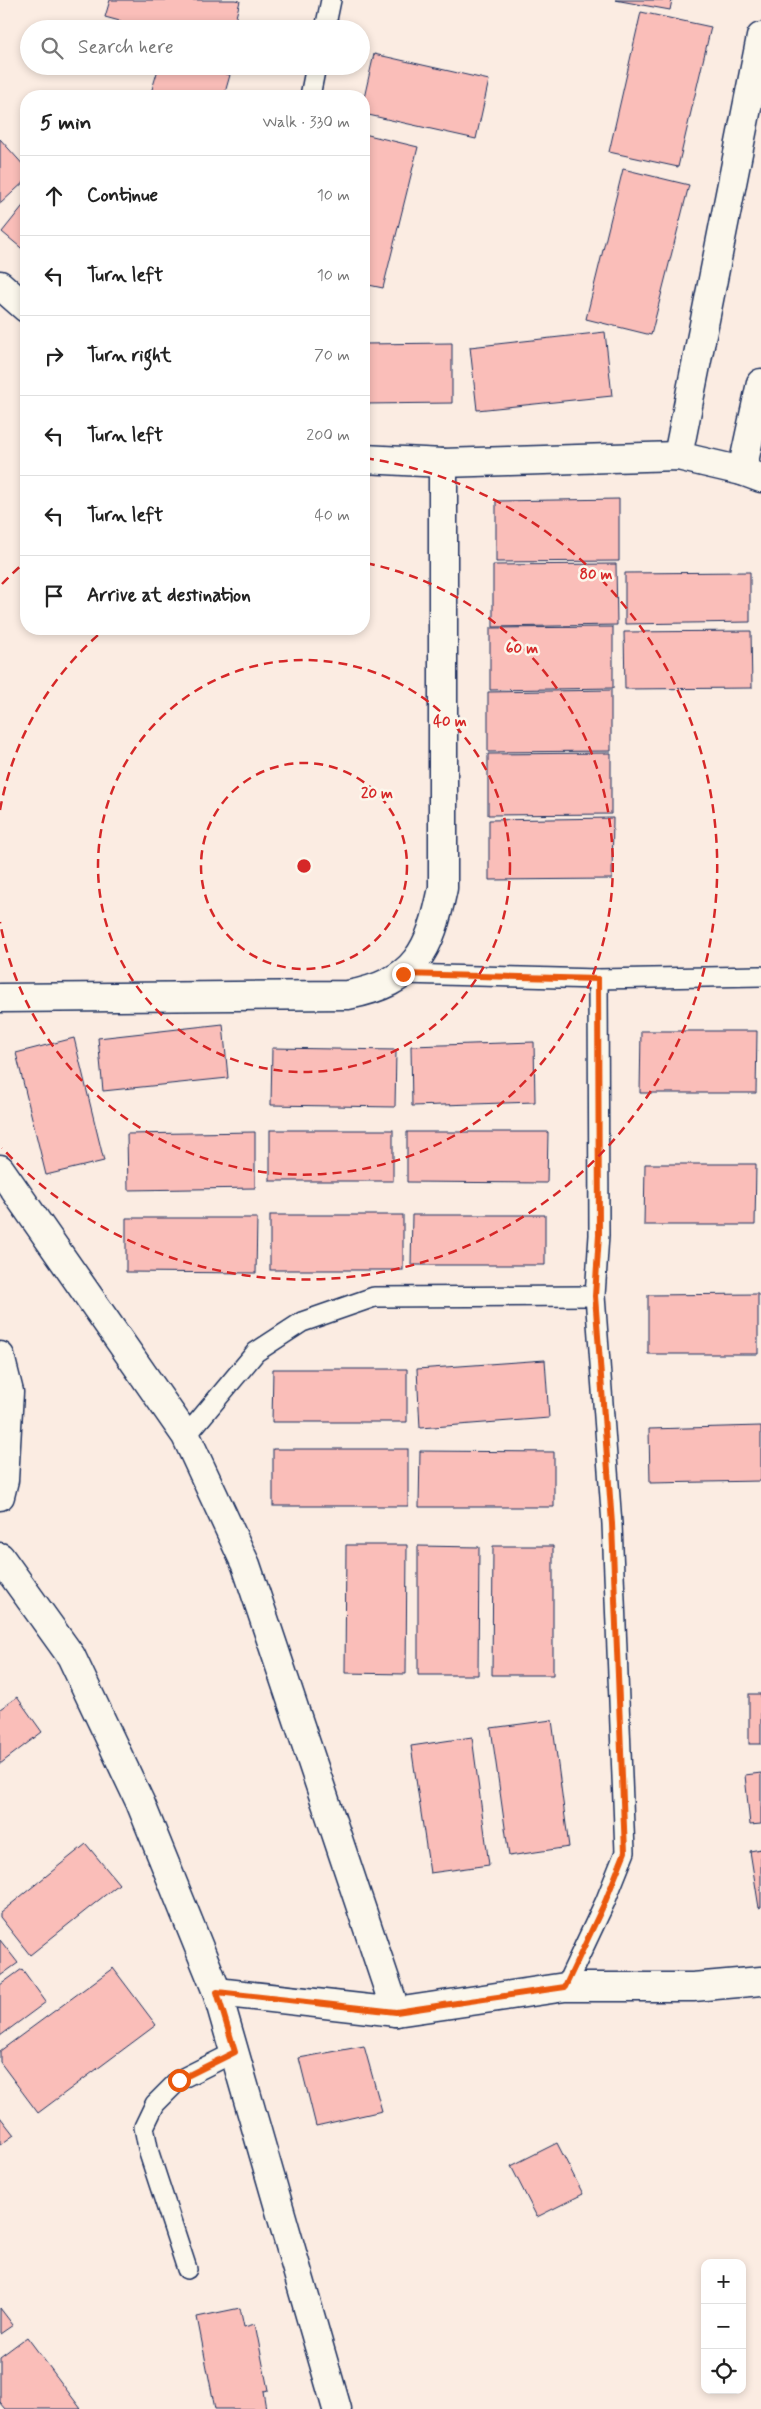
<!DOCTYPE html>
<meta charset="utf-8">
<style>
body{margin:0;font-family:Mynerve,sans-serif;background:#f6f6f6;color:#222}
.controls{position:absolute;right:15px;bottom:15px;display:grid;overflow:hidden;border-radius:10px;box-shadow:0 2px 8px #0003}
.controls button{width:45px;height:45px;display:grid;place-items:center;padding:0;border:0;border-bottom:1px solid #e0e0e0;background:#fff;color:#222;font:25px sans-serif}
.stop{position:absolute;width:15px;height:15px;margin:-11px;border:4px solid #ea580c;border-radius:50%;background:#fff}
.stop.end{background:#ea580c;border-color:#fff;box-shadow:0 1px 5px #0008}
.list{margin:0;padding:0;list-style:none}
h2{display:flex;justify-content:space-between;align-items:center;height:65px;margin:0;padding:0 20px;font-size:21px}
h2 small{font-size:16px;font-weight:400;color:#767676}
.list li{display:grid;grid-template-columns:32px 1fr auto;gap:15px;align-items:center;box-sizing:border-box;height:80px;padding:0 20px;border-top:1px solid #e0e0e0}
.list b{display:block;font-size:19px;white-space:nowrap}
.list em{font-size:16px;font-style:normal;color:#767676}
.icon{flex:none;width:28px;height:28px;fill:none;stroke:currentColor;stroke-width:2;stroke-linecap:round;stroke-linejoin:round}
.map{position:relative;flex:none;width:761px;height:2409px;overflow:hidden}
.search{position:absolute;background:#fff;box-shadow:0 2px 8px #0003;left:20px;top:20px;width:350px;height:55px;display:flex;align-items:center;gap:12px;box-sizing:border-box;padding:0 18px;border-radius:28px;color:#767676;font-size:19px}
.panel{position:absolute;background:#fff;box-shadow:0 2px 8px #0003;left:20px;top:90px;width:350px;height:545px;border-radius:20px}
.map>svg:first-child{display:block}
</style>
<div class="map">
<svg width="761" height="2409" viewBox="0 0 761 2409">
<rect width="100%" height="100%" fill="#fbece2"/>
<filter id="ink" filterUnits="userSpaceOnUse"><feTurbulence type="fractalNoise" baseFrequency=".02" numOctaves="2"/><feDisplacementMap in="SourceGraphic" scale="10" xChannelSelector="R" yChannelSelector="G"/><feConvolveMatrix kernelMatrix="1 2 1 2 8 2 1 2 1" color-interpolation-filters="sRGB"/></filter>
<g filter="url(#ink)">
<!-- building -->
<g fill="#fabeb9" stroke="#1b2f5e">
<path d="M110,0H235L240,1L233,29H149L105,17Z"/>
<path d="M615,0H672L670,10Z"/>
<path d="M641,12L711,27L678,167L609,152Z"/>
<path d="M374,54L489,80L476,139L364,114V98Z"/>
<path d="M159,66H197L230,75L224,96H150Z"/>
<path d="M364,134L418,147L383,288L364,284Z"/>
<path d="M0,139L26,168V180L0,204Z"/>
<path d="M623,169L689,185L651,335L586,319Z"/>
<path d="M26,202V252L2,232Z"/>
<path d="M605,332L612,396L477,410L470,347Z"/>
<path d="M452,343V403L364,404V344Z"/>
<path d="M619,499V561L496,562V501Z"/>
<path d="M616,564L617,625L493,627V565Z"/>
<path d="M750,572V622L625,624V573Z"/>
<path d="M613,627V688L490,690V628Z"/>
<path d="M751,631L752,688L625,689L624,632Z"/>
<path d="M611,690V751L488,752V692Z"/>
<path d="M611,753V814L488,815V754Z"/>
<path d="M613,818L612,879L489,880V820Z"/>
<path d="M223,1024L228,1078L103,1091L98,1038Z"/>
<path d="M641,1031H757L756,1093H640Z"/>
<path d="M74,1038L104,1161L46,1175L16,1053Z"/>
<path d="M534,1042L535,1102L412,1106L411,1046Z"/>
<path d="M272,1048L396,1050L395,1107L271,1105Z"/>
<rect x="270" y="1130" width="123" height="51"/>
<path d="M255,1132V1188L128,1190L127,1134Z"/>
<path d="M407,1132H548L547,1183L407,1182Z"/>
<path d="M645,1164H756L755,1225H644Z"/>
<rect x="270" y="1215" width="133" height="55"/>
<path d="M412,1215H545V1265H411Z"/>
<path d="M126,1218H257L256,1273L126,1272Z"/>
<path d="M758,1294V1354H648V1295Z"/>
<path d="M545,1360L549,1418L420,1428L417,1369Z"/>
<path d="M273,1369H407V1422H272Z"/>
<path d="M761,1426V1481L650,1483L649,1429Z"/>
<rect x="273" y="1449" width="135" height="57"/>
<path d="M420,1451L554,1452V1507H419Z"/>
<path d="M346,1545H407L406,1674L345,1673Z"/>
<path d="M418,1546L479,1547L478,1675H418Z"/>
<path d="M493,1546H553V1675H492Z"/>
<rect x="749" y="1694" width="12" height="50"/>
<path d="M17,1697L42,1732L0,1764V1709Z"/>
<path d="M552,1720L569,1847L509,1856L491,1728Z"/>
<path d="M472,1737L489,1865L430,1873L411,1746Z"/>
<path d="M761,1773V1824L750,1825L745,1775Z"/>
<path d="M86,1844L119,1884L30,1955L0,1917V1913Z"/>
<path d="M761,1849V1907L759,1908L750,1851Z"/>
<path d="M0,1940L18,1963L0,1976Z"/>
<path d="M113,1968L156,2025L38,2113L0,2062V2051Z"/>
<path d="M22,1969L46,2002L0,2036V1985Z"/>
<path d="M364,2046L382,2111L316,2126L299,2058Z"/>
<path d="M0,2117L14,2135L0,2145Z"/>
<path d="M557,2143L583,2194L537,2217L511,2166Z"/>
<path d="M0,2308L13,2325L0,2334Z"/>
<path d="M240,2308L244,2327L255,2324L268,2390L263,2391L266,2409H215L197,2317Z"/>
<path d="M27,2337L81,2409H6L0,2402V2357Z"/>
</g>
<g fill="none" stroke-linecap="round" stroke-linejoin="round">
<defs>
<g id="lane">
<path d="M325,29L331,0"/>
<path d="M310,96L316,66"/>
<path d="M403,974L598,979L761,976"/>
<path d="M186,1436L256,1352L302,1322L374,1297L595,1296"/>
<path d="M565,1987L605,1902L625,1852L612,1524L595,1296L599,1235L598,979"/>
<path d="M187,2269L149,2153L144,2127L155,2104L179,2080L235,2052"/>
</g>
<g id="street">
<path d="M0,285L26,308"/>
<path d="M678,456L761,37"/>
<path d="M364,459L443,463L678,456L742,471L761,478"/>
<path d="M742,471L761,383"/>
<path d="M0,998L348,995C416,982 430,951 443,888V463"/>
<path d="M0,1169L186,1436L246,1565L396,2012"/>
<path d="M0,1356L9,1392L4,1480L0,1496"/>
<path d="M0,1557L71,1656L140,1802L217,1992L337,2409"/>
<path d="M217,1992L396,2012L565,1987H693L761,1981"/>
</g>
</defs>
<!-- lane casing -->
<use href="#lane" stroke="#1b2f5e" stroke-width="22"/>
<!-- street casing -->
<use href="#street" stroke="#1b2f5e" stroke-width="31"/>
<!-- lane -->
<use href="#lane" stroke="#fbf7ec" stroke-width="19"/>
<!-- street -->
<use href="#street" stroke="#fbf7ec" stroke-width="28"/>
</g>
</g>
<g fill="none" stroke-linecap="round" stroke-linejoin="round" filter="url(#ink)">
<!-- route -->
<path stroke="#ea580c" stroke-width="6" d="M179,2080L235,2052L217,1992L396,2012L565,1987L605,1902L625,1852L612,1524L595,1296L599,1235L598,979L403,974"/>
</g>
<!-- distance rings -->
<g fill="none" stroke="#d62828" stroke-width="2.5" stroke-dasharray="9 6">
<circle cx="304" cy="866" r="103"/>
<circle cx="304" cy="866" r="206"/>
<path d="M0 810A309 309 0 0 1 105 629M366 563A309 309 0 1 1 0 922"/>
<path d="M2 584A413 413 0 0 1 25 562M365 458A413 413 0 1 1 2 1148"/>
</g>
<circle cx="304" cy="866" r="8" fill="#d62828" stroke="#fbf7ec" stroke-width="2.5"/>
<g font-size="15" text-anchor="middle" font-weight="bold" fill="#d62828" stroke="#fbf7ec" stroke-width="5" stroke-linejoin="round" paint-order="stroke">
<text x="596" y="579">80 m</text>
<text x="522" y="653">60 m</text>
<text x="450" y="726">40 m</text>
<text x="377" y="798">20 m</text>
</g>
</svg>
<div class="controls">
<button>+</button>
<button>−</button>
<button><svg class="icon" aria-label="locate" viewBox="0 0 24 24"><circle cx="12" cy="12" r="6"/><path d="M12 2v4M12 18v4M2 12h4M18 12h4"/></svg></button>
</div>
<div class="stop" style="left:179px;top:2080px"></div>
<div class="stop end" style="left:403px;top:974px"></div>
<div class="search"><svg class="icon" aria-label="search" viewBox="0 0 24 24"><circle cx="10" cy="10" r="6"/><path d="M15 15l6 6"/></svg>Search here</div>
<section class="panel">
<h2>5 min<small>Walk · 330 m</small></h2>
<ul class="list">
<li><svg class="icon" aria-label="ahead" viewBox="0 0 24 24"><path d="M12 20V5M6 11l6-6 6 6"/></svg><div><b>Continue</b></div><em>10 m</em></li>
<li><svg class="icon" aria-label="left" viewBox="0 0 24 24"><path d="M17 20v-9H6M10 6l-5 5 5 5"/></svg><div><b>Turn left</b></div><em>10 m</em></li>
<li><svg class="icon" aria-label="right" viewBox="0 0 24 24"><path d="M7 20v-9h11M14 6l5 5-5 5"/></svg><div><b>Turn right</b></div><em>70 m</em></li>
<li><svg class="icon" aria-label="left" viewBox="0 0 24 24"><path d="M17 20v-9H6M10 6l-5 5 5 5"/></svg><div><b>Turn left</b></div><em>200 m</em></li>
<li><svg class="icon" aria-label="left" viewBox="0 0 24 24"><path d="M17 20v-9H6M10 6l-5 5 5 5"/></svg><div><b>Turn left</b></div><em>40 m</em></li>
<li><svg class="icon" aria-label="arrive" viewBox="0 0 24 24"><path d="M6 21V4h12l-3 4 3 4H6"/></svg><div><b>Arrive at destination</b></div></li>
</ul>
</section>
</div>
